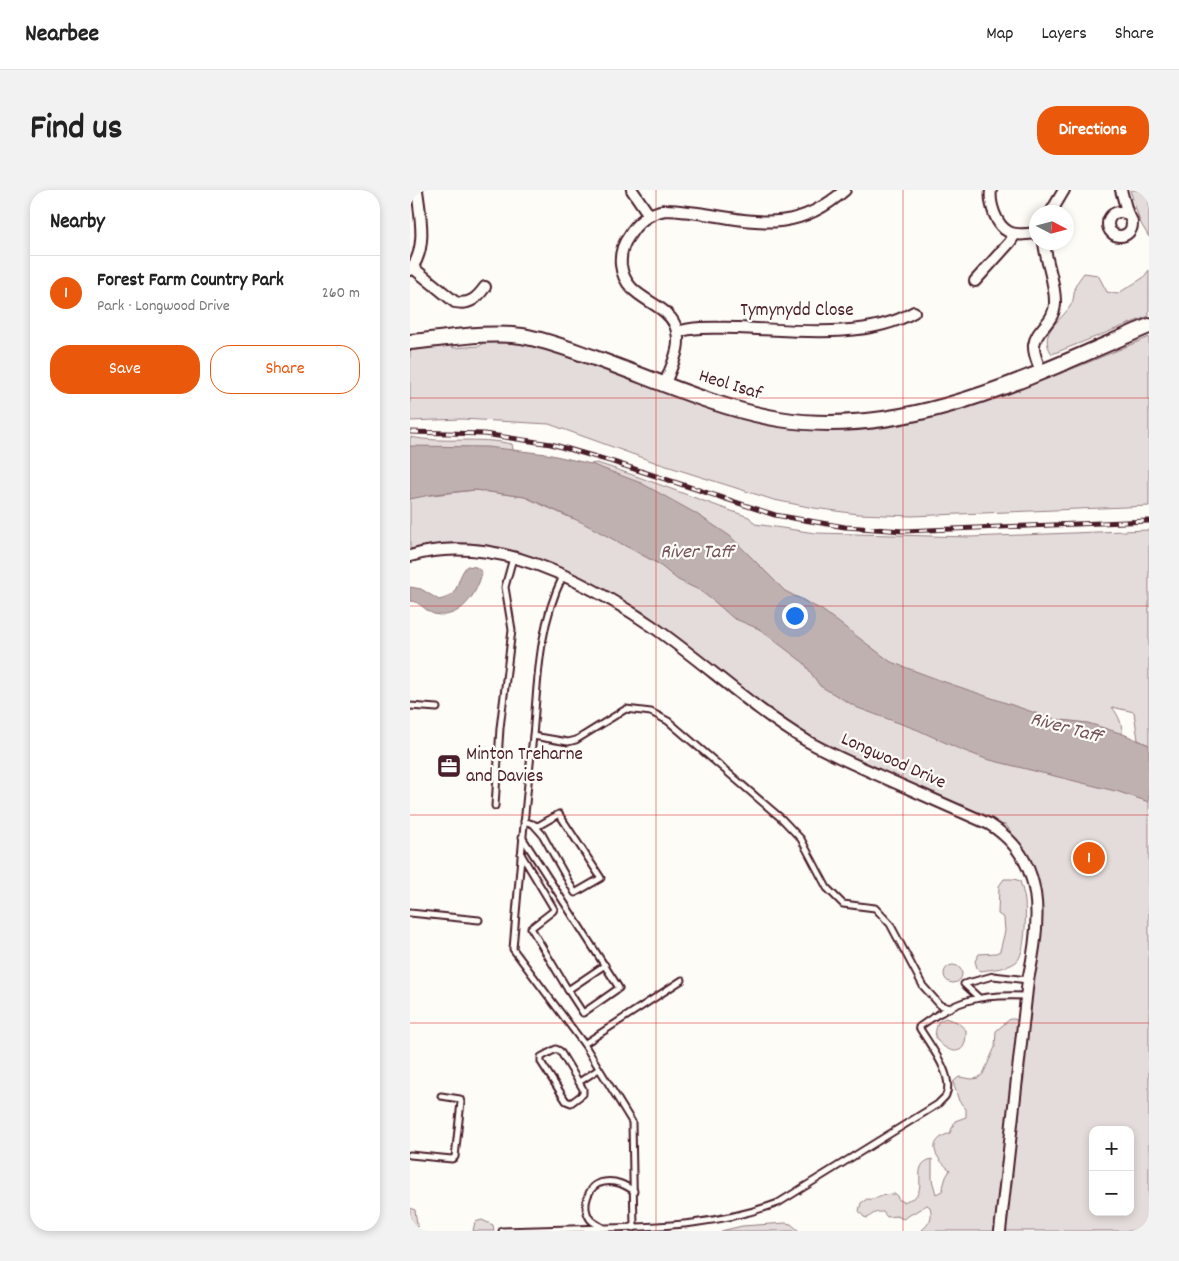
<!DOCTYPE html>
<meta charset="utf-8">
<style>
body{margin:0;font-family:Dekko,sans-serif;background:#f2f2f2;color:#222}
.controls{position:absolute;right:15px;bottom:15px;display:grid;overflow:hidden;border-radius:10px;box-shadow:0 2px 8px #0003}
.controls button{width:45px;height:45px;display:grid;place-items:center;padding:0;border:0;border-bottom:1px solid #e0e0e0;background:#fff;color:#222;font:25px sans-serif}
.compass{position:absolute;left:619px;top:15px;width:45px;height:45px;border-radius:50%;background:#fff;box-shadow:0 2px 8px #0003;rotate:96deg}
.you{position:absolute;left:384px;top:425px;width:18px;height:18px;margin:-12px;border:4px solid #fff;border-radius:50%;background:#1a73e8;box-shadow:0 0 0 8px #1a73e833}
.badge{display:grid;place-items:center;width:32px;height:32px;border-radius:50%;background:#ea580c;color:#fff;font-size:16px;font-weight:700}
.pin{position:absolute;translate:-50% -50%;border:2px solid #fff;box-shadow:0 1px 5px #0006}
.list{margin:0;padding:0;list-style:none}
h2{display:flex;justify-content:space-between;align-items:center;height:65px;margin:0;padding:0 20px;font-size:21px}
h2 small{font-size:16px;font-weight:400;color:#767676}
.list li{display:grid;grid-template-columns:32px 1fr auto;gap:15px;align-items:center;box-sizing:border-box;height:75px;padding:0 20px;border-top:1px solid #e0e0e0}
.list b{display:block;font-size:19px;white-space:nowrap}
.list p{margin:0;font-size:16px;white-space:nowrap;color:#767676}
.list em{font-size:16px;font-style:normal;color:#767676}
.actions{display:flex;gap:10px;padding:15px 20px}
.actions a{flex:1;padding:11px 0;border:1px solid #ea580c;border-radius:20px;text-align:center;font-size:18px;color:#ea580c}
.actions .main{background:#ea580c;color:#fff}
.map{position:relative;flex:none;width:739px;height:1041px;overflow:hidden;border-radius:20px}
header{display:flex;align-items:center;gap:30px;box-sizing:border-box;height:70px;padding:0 25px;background:#fff;border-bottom:1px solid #e0e0e0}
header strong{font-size:24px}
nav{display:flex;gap:28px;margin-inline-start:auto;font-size:18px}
.intro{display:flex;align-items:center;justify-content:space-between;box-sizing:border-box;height:120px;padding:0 30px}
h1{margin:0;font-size:35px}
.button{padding:12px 22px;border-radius:20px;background:#ea580c;color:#fff;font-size:18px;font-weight:700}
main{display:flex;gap:30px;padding:0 30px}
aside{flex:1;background:#fff;border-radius:20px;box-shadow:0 2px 8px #0003}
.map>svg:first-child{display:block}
</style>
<header>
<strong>Nearbee</strong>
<nav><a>Map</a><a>Layers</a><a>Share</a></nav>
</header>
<div class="intro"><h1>Find us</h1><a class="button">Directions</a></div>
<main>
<aside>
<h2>Nearby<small></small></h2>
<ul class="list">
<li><span class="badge">1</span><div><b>Forest Farm Country Park</b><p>Park · Longwood Drive</p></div><em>260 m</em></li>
</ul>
<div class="actions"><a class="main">Save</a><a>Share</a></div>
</aside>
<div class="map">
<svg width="739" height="1041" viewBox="0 0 739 1041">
<rect width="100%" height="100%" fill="#fdfcf7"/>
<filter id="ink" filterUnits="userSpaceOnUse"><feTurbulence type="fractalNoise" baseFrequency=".02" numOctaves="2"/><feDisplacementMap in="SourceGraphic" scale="10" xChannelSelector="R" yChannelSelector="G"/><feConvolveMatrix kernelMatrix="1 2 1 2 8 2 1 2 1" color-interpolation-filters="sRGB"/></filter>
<g filter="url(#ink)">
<!-- green -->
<g fill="#e3dcda" stroke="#967e82" fill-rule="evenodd">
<path d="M720,0H739V47L730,32Z"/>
<path d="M739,80V126L642,164C626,141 654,130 662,113C664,108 664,102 665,97C667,92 671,87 674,83L688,85L697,102L707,104L733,88Z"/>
<path d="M739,147V316L502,326L448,324L404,318L364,310L247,273L139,234L52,229L0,231V156L38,152L43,158L70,156L78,148H93L177,169L184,177L203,179L212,186L301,215L462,239C507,234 548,221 591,206C641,188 690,168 739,147Z"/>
<path d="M0,247C33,254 68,246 102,254L104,264L0,259Z"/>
<path d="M187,273C238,289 288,310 339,327L345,334L405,343L560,347L739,340V555L728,550L724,522L702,517C709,526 713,535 712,548L704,550L489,481L181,274Z"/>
<path d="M65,300L115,307L161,328L169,329L275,389L339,433L647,575L739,612V1041H593L597,1005L600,997L602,977L604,969L602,954L609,929L608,911L614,889L615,868L621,823L623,785L629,761L631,727L633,720L622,673L596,635C584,633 584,637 575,625L528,605H521L493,593L485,598L473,585L472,580C450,570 426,562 404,551V548L396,543L392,544L381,537L380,533L362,521L235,423L183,393L149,380V377C98,355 55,346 0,359V360V302L22,305ZM683,940H720V1022H683Z"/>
<path d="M594,689H604L610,691C612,698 614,704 615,711C616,723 616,765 606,772C597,779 582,779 571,781L567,778L565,771L569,764L586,763L590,761L595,741L594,728L588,724L589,696Z"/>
<circle cx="543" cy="784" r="9"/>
<path d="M535,828L547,832L556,840C556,846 556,852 553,857C546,867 530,856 526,848C524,842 527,837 528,832Z"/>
<path d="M600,829H604L609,831L585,1041H511C520,1033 523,1028 520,1017L517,1015L493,1029L487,1026L477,1027L473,1022C466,1022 463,1023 458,1028L454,1027L449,1021L451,1013L457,1009C466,1011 472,1003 486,1004L488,1009L494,1012C497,1010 502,1009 505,1007C517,996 500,974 522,969V990L526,1004L532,1001L536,987L540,980C524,967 516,951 540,943L545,931L556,927V919L549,911L543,892L549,887L562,889L568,888L573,884L585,857L586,841Z"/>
<path d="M0,1018L5,1020L8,1041H0Z"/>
<path d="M72,1030L83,1035L84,1041H63L65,1032Z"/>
<path d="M376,1033L381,1034L389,1041H311L332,1036Z"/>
</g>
<!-- water -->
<g fill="#c0b1b1" stroke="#91777b">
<path d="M0,256L77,257L137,264L181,274L231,293L285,323L320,346L375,401L412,420L481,472L532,491L643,529L678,533L713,544L739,555V612L709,602L576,569L547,558L508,540L448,518L410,496L394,473L349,439L323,428L305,412L289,400L268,390L247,373L171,332L115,307L65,300L25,304L0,309Z"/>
<path d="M57,376L66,377L72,382C68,403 50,431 24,424C15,421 10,411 0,411V397L11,399L29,410C52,405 44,391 57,376Z"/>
</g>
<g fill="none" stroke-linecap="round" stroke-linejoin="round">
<defs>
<g id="service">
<path d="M153,386C128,437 128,490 123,546C115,617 109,688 103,759L174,854L222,932L224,1038"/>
<path d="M0,516L27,518"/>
<path d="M123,546L158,552L166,550L216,519L241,522L258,531L372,629L391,649L417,698L433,714L465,718L480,734L513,796L530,815L540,818"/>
<path d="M85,616L90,538L102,440L95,397L103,368"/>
<path d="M114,631L128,636L149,624L191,688L165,703L132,644L123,634"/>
<path d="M112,647L209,798L173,823L158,800"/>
<path d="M111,664L144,719L143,721L121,738L158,800L195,775"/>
<path d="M0,723L69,730"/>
<path d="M568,807L554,794L583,786L618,790"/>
<path d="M174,854L272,790"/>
<path d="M146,859L150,861L173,899V904L161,913L156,911L131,872V867Z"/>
<path d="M169,892L189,879"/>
<path d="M0,965L42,969L45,967L51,912L50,909L31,906"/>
<path d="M193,1038C189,1035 183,1033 180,1029C171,1016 178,994 194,992C206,990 215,995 224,1001"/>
<path d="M92,1041C127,1040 161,1039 195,1038C254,1037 312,1034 368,1013L528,914C530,911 535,908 536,905C545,885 518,853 509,837C547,809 570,804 616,806"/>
</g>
<g id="minor">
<path d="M222,0L239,25"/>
<path d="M581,0C579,13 586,36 599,42C607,46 618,44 626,43"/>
<path d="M711,0L718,25"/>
<path d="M641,22L654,0"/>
<circle cx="710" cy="34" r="12"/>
<path d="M2,77L45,112C60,115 67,108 75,97"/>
<path d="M0,80C18,59 10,25 7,0"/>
<path d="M565,91L600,52L605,44"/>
<path d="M267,142C287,136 307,138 328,138C382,140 456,150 504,122"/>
<path d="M631,181C628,173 623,164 624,155C626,139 644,133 645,114C646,94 636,73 634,52"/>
<path d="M255,194C261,176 274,155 265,135C254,110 215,110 211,75C210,64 213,54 219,46C227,32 239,23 255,20C326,22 373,55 435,0"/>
<path d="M0,366C83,341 176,391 242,436C295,473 342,518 397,551C420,564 444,574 468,585C505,601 542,618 579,634C637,670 631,732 618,790L590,1041"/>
</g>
<path id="secondary" d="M0,152C36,149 76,141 112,146C136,150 159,159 182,167C244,189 305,218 369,229C498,250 623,185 739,136"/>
</defs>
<!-- service casing -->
<use href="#service" stroke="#4a1f2b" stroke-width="9"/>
<!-- minor casing -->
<use href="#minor" stroke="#4a1f2b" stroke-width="14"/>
<!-- secondary casing -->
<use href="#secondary" stroke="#4a1f2b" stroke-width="18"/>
<!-- service -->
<use href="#service" stroke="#fdfcf7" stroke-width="5"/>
<!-- minor -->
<use href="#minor" stroke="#fdfcf7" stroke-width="10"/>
<!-- secondary -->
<use href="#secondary" stroke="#fdfcf7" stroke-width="14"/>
<defs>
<path id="rail" d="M0,242L74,244L141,254L200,271L365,325L435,337L494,341L739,331"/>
</defs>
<!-- rail casing -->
<use href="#rail" stroke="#4a1f2b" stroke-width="5"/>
<!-- rail -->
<use href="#rail" stroke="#fdfcf7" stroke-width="3" stroke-dasharray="9" stroke-linecap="butt"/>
</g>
</g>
<!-- grid -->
<path fill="none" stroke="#d62828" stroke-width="1" stroke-opacity="0.55" d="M246,0V1041M493,0V1041M0,208H739M0,416H739M0,625H739M0,833H739"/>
<!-- icons -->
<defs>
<symbol id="office-square" viewBox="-11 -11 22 22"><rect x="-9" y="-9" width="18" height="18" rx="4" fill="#4a1f2b" stroke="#fdfcf7"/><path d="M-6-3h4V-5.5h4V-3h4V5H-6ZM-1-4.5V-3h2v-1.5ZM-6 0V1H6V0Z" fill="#fff"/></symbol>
</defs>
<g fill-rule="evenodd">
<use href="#office-square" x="25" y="562" width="28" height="28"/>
</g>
<g text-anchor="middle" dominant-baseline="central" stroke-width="4.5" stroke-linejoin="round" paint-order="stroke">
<!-- street labels -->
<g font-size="19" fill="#4a1f2b" stroke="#fdfcf7">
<text x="387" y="121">Tymynydd Close</text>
<text transform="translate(320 196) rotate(17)">Heol Isaf</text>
<text transform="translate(483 572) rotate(24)">Longwood Drive</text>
</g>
<!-- poi labels -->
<g font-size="19" fill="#4a1f2b" stroke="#fdfcf7" text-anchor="start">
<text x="56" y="565">Minton Treharne<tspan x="56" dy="22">and Davies</tspan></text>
</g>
<!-- water labels -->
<g font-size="20" font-style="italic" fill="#73525a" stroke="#fdfcf7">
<text x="287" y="363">River Taff</text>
<text transform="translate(656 539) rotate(15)">River Taff</text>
</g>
</g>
</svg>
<div class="controls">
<button>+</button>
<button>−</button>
</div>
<svg class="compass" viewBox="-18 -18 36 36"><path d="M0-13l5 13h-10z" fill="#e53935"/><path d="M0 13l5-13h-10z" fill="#767676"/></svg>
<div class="you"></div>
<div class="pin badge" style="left:679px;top:668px">1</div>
</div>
</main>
